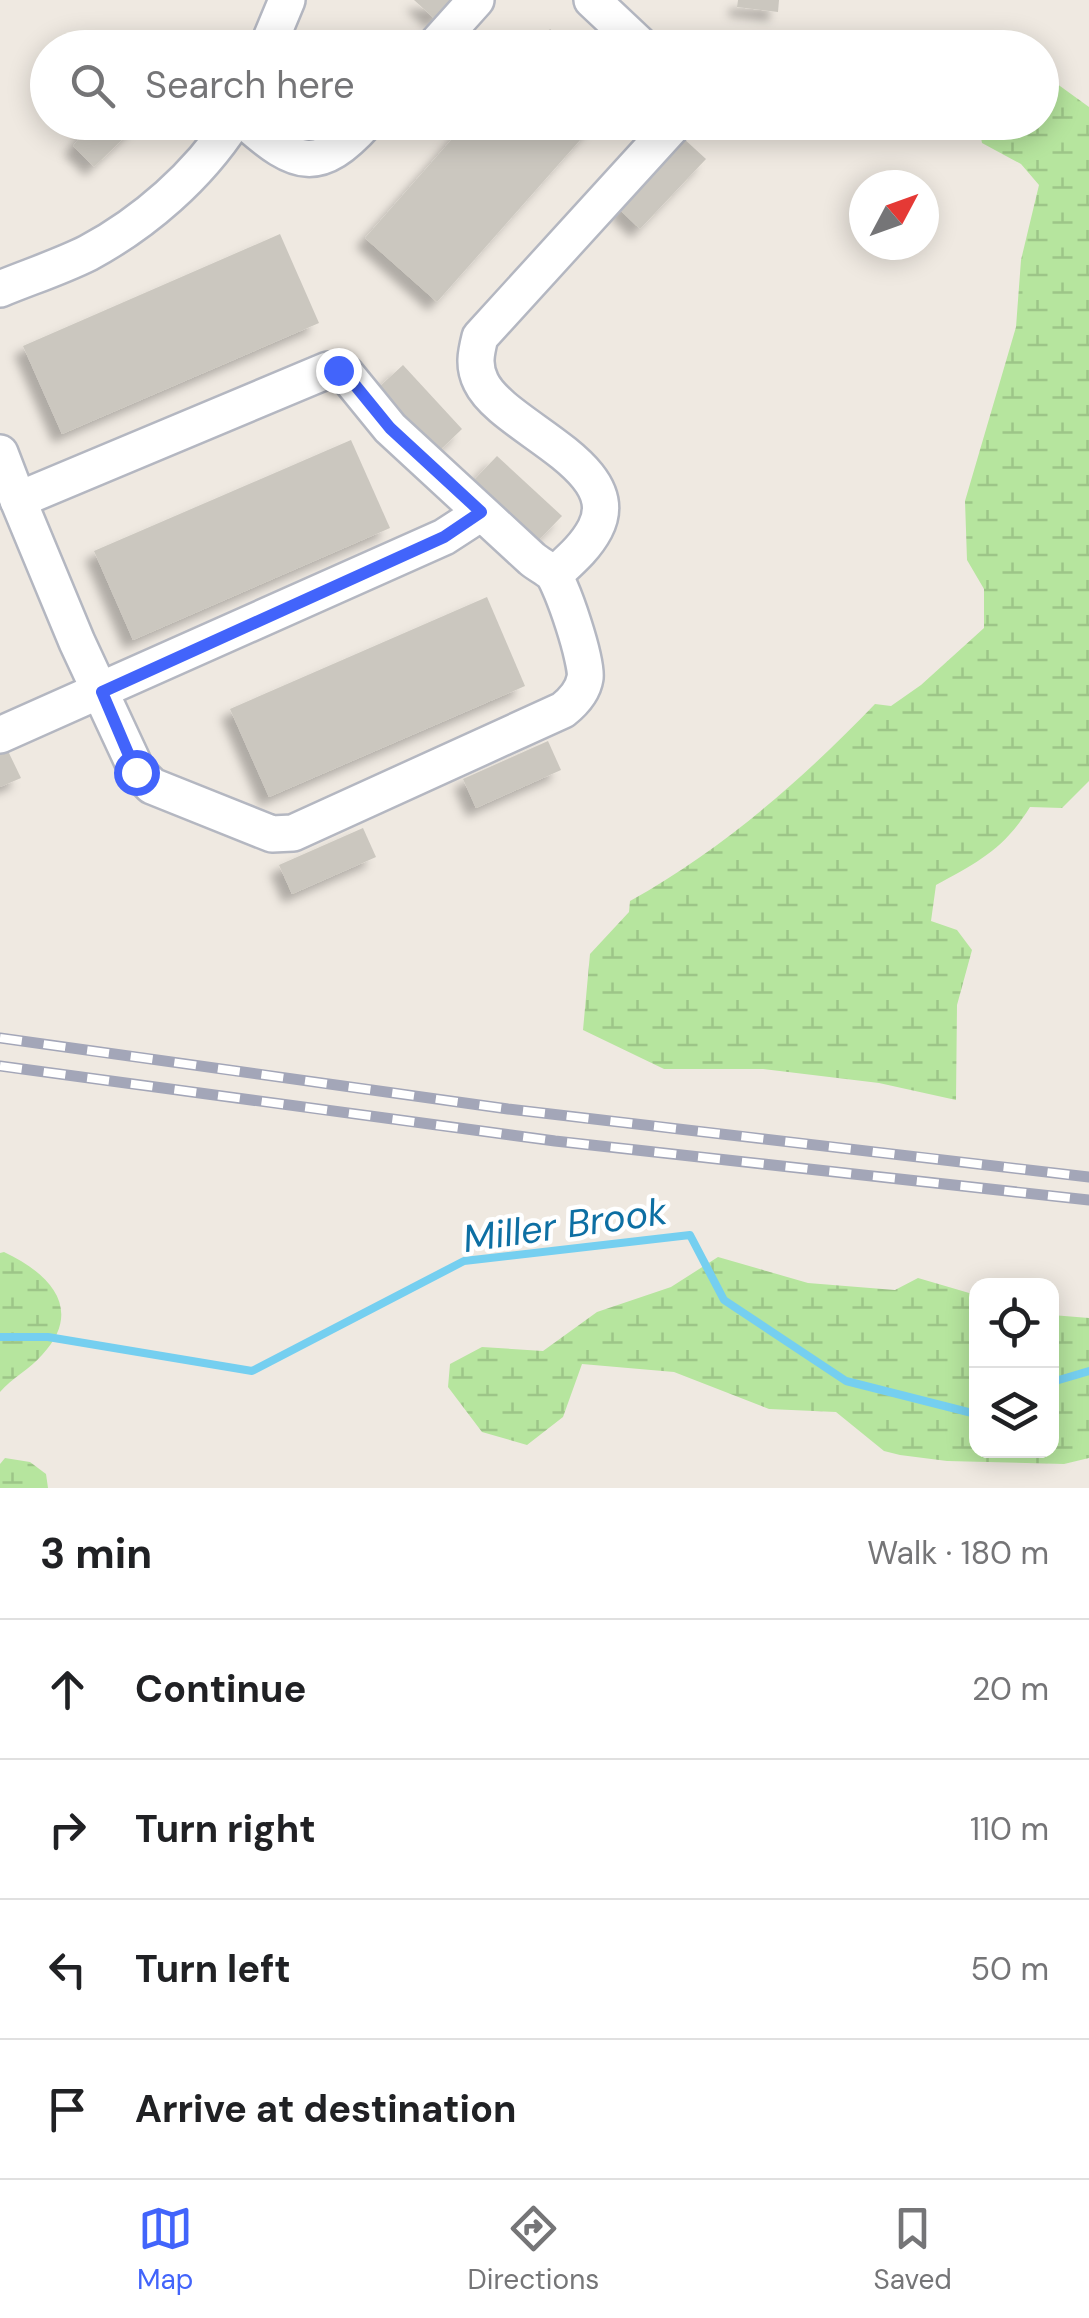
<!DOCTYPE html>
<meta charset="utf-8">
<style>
body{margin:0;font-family:"DM Sans",sans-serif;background:#f2f2f2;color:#202124}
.controls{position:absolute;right:30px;bottom:30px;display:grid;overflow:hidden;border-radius:20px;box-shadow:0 5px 25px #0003}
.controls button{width:90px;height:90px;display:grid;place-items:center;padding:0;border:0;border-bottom:2px solid #e0e0e0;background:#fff;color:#202124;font:50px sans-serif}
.compass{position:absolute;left:849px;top:170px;width:90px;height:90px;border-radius:50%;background:#fff;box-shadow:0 5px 25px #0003;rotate:49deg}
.stop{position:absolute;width:30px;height:30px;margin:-22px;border:8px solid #4264fb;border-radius:50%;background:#fff}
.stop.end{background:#4264fb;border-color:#fff;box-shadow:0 2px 10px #0008}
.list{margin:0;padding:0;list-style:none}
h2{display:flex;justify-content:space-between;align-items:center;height:130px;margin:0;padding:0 40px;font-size:42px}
h2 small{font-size:32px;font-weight:400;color:#757577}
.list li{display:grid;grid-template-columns:65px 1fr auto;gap:30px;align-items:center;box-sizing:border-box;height:140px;padding:0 40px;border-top:2px solid #e0e0e0}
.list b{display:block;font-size:38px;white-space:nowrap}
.list em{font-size:32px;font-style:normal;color:#757577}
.icon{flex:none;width:55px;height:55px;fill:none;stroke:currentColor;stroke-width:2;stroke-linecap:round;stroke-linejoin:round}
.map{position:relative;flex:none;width:1089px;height:1488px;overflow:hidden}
.search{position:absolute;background:#fff;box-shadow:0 5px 25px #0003;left:30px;right:30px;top:30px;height:110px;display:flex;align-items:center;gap:25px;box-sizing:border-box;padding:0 35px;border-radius:55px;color:#757577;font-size:38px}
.sheet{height:690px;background:#fff}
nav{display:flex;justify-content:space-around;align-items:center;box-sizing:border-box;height:140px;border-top:2px solid #e0e0e0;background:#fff;font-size:28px;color:#757577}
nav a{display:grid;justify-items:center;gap:5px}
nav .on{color:#4264fb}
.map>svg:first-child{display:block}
</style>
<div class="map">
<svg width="1089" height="1488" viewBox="0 0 1089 1488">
<defs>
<pattern id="wetland-marsh" width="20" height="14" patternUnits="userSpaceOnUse" patternTransform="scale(2.5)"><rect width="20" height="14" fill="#b6e59e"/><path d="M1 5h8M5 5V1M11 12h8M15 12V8" fill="none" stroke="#9dc588"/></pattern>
<filter id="shadow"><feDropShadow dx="-9" dy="9" stdDeviation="5" flood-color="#0004"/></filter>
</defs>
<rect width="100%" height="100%" fill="#efe9e1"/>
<!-- wetland -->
<g fill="url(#wetland-marsh)">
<path d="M1042,73L1089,107V781L1062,808L1030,807C1004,849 978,862 936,885L931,921L957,930L972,950L957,1005L956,1100L879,1083L763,1069H664L583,1030L590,954L629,912L630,901C722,850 803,779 875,704L891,706L921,685L984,628V589L967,560L965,501L1016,327L1021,260L1039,185L1021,164L982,143L978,123L1042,122Z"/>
<path d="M4,1252C49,1273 85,1309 42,1355C30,1369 12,1378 0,1392V1253Z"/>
<path d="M718,1257L808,1283L895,1290L918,1278L976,1295V1450H1052V1315L1089,1318V1458L1064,1464L947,1461L900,1455L884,1451L836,1412L769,1409L674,1372L582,1364L563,1417L527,1445L482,1432L448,1387L450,1364L482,1347L543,1351L597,1312L671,1287Z"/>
<path d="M5,1458L30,1462L46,1474L48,1488H0V1464Z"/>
</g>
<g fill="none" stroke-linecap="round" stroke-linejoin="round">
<!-- stream -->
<g stroke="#75cff0" stroke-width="8">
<path d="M0,1337H48L252,1371L464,1261L690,1235L724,1300L846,1381L976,1414"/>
<path d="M1052,1382L1089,1371"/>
</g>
</g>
<!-- building -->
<g fill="#cbc7bf" filter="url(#shadow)">
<path d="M414,0H454L436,20Z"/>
<path d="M738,0H779L778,12L737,7Z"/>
<path d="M550,29L572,48H534Z"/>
<path d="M92,122H140L94,167L73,146Z"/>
<path d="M467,122H596L437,302L365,238Z"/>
<path d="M683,138L706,159L640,229L618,208Z"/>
<path d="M280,234L319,323L62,434L23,346Z"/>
<path d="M403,365L462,429L437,453L377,389Z"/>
<path d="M351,440L390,528L133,640L94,551Z"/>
<path d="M497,456L562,516L538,541L473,481Z"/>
<path d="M487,597L525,686L269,797L230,709Z"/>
<path d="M548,741L561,770L476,808L463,779Z"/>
<path d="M8,751L21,778L0,787V754Z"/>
<path d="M363,828L376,857L292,894L279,865Z"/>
</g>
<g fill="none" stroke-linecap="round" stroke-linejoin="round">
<defs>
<g id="minor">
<path d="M592,0L643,48"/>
<path d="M267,48L287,0"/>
<path d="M433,48L476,0"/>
<path d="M246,122C297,167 319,174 366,122"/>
<path d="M0,289C29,277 60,267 88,253C144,223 198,176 233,122"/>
<path d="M328,370L346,374L390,428L532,559C538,564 546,568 552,573C562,584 588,663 585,678C583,691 573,702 563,710L293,833L272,834L152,786L137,771L77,642L18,500Z"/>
<path d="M0,453L18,500"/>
<path d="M554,575C569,561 585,548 595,529C628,466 503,428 481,382C473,366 476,353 480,337L676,122"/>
<path d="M0,735L444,537L481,513"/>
</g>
</defs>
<!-- minor casing -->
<use href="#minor" stroke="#b4b7c1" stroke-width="40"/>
<!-- minor -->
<use href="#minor" stroke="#fff" stroke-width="35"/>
<defs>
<g id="rail">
<path d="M0,1038L508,1109L1089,1177"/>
<path d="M0,1066L555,1141L1089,1200"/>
</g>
</defs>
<!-- rail casing -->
<use href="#rail" stroke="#a3a6b8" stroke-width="11"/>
<!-- rail -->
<use href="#rail" stroke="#fff" stroke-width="8" stroke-dasharray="22" stroke-linecap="butt"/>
</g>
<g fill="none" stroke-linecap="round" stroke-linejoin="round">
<!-- route -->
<path stroke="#4264fb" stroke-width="12" d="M136,772L102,692L444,537L481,512L390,428L346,374L338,370"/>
</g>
<g text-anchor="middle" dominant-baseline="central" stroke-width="9" stroke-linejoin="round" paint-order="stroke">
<!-- water labels -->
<g font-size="38" font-style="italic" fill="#0d6fa3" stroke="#fff">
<text transform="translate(565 1225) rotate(-8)">Miller Brook</text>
</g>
</g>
</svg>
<div class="controls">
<button><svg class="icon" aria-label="locate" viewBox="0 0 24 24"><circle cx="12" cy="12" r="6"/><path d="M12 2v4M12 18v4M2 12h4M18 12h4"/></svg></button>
<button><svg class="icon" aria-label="layers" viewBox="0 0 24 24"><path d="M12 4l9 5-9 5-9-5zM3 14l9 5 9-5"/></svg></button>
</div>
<svg class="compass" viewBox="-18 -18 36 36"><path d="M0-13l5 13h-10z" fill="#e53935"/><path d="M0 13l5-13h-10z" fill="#757577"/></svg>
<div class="stop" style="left:136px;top:772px"></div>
<div class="stop end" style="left:338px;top:370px"></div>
<div class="search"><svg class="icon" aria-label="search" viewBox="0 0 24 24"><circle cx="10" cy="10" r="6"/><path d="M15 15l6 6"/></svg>Search here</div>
</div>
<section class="sheet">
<h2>3 min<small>Walk · 180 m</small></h2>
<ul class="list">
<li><svg class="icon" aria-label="ahead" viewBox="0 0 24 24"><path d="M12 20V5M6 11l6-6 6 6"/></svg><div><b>Continue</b></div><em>20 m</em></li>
<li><svg class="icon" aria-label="right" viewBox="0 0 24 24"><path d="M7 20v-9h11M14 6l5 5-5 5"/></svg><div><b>Turn right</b></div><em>110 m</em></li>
<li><svg class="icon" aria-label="left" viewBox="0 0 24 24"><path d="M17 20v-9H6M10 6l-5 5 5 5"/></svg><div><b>Turn left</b></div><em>50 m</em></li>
<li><svg class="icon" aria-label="arrive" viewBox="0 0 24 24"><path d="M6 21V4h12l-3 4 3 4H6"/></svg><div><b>Arrive at destination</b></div></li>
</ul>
</section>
<nav>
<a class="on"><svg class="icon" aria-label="map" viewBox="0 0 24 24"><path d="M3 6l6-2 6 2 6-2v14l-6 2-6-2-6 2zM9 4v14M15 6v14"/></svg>Map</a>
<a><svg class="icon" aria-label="directions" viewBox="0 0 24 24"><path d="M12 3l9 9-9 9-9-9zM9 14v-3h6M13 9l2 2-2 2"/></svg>Directions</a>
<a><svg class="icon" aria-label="saved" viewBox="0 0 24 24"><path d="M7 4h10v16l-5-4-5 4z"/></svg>Saved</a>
</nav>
